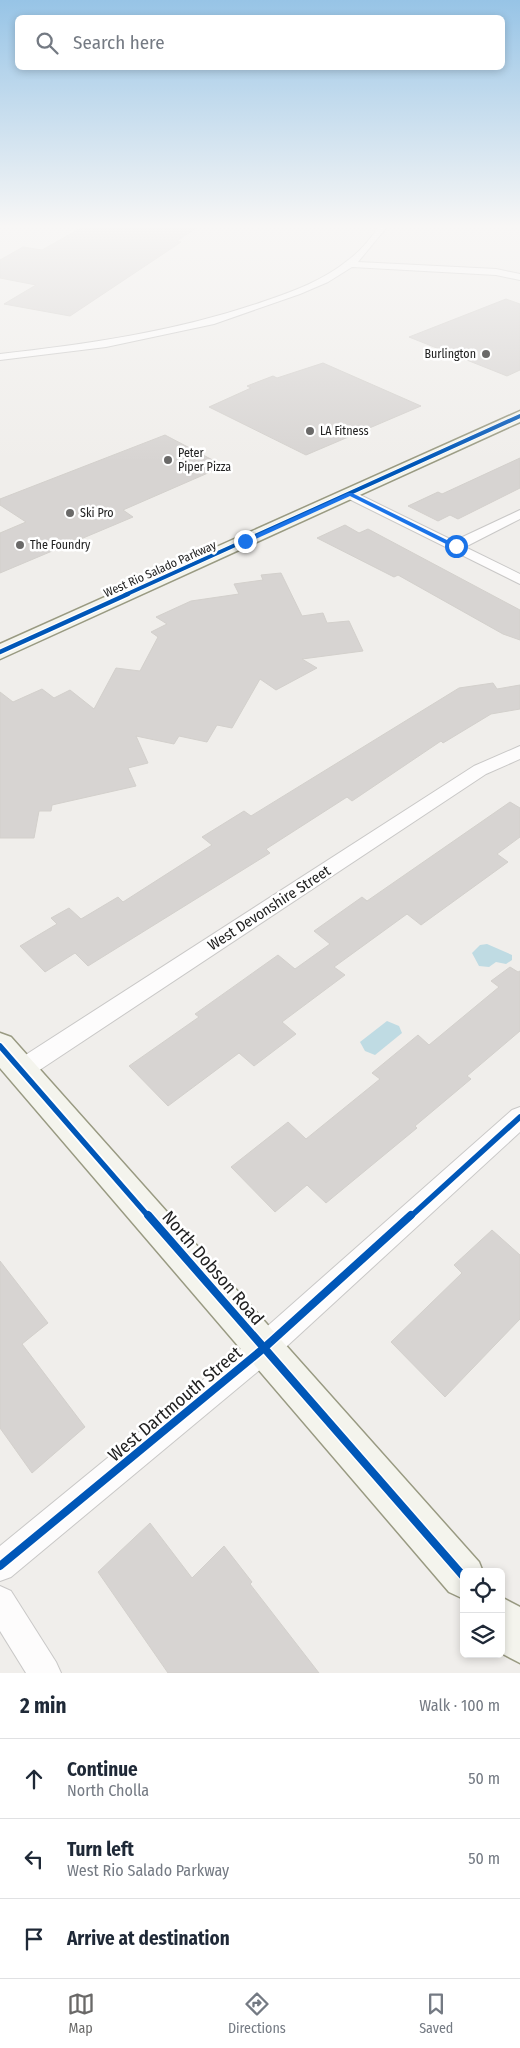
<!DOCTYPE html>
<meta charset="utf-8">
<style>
body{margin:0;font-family:"Fira Sans Condensed",sans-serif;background:#f6f6f7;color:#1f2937}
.controls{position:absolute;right:15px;bottom:15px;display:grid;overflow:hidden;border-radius:8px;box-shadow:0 2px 8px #0003}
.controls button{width:45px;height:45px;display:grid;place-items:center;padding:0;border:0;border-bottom:1px solid #e0e1e3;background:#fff;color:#1f2937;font:25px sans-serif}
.stop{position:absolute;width:15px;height:15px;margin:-11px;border:4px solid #1a73e8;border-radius:50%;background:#fff}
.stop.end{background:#1a73e8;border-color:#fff;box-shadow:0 1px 5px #0008}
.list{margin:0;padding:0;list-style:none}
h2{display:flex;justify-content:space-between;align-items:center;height:65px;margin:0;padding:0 20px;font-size:21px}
h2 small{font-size:16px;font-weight:400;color:#747a83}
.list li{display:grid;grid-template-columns:32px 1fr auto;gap:15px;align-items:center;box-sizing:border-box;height:80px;padding:0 20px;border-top:1px solid #e0e1e3}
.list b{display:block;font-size:19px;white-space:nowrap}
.list p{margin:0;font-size:16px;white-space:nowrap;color:#747a83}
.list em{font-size:16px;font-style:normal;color:#747a83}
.icon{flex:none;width:28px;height:28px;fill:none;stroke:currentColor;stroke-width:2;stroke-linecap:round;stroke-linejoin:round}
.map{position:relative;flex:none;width:520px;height:1673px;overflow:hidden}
.search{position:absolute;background:#fff;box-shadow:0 2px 8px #0003;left:15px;right:15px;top:15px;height:55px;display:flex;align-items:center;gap:12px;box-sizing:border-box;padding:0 18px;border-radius:8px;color:#747a83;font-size:19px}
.sheet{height:305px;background:#fff}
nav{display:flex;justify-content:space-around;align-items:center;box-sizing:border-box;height:70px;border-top:1px solid #e0e1e3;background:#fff;font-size:14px;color:#747a83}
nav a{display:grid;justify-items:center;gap:2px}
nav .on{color:#6a6968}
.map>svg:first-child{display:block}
</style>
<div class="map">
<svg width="520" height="1673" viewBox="0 0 520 1673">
<rect width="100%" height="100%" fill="#f0eeeb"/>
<!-- water -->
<g fill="#bfdbe3">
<path d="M487,944L512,955V960L506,964L496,962L489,967L479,966L472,953L480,945Z"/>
<path d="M387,1021L399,1026L402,1033L375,1055L365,1051L360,1042Z"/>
</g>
<!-- building -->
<g fill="#d7d4d2" stroke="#d3d0cc">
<path d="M81,228H196L177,241L181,242L70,316L4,304L36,285L0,278V260L23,247L42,250Z"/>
<path d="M506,299L520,304V370L507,376L409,337Z"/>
<path d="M323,363L421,406L306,455L209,407L251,388L247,386L273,376L277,378Z"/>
<path d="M165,435L224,466L123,510L133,517L0,573V533L26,522L0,505V499Z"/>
<path d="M520,458V488L458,519L450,515L438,521L408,506L438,492L442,494Z"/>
<path d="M345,525L359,533L368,529L520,610V640L503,634L398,575L394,577L317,538Z"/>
<path d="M281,573L302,616L323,613L327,623L349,621L363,651L302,659L317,668L276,690L260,679L232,728L217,725L207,742L179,736L174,744L136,736L148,763L128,768L136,786L52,805L51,811H39L34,838H0V692L13,702L42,689L54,698L70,690L94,709L116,668L140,671L158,637L151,632L167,624L156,617L191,601L239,594L234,584L263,580L261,575Z"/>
<path d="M493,683L497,689L520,685V709L491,714L443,743L441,741L352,801L347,797L266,849L270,853L88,966L75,953L45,972L20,946L57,924L51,918L69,908L81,919L118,897L123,902L212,845L202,837L244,811L251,816L459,688Z"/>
<path d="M510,802L520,808V837L497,854L508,862L421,925L407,914L334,967L345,975L282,1022L296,1034L254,1066L239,1053L168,1106L129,1066L199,1017L195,1014L278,955L295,969L330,944L314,931L362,897L367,901Z"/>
<path d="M510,967L518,972L520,971V1031L467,1076L471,1079L415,1126L417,1128L326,1203L307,1185L275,1212L231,1167L288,1122L306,1139L380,1079L372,1073L418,1035L429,1045L499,987L491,981Z"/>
<path d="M492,1230L520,1255V1319L445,1397L391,1342L462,1273L454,1265Z"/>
<path d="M0,1261L48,1323L22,1344L85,1427L32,1473L0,1428Z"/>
<path d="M150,1523L192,1578L224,1546L252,1582L250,1584L319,1673H168L98,1572Z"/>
</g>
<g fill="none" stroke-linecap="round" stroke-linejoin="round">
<defs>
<g id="minor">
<path d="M378,228H386L358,262L496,269L520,274V280L496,275L352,267L328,282L300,294L214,324L106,347L0,360V354C90,344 179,331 265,301C294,291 324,280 347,261C360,252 369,240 378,228Z"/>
<path d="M350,490L454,541L520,510V519L465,547L520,574V584L345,497L343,494L345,491Z"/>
<path d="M520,746V759L486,774L29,1077L21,1079L13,1077L10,1070L13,1063L474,766Z"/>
<path d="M520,1107V1132L274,1358L11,1577L0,1581V1546L254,1338L512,1110Z"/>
<path d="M0,1586L11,1591L56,1662L61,1673H26L0,1631Z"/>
</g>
<g id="secondary">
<path d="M520,411V422L0,659V644Z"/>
<path d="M0,1033L11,1037L479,1562L483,1572H464V1599L449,1592L0,1068Z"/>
<path d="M501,1597L520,1607V1663L501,1653Z"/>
</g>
</defs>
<!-- minor casing -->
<use href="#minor" stroke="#c9c8c7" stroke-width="2"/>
<!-- secondary casing -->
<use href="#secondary" stroke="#999a82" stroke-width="3"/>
<!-- minor -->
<use href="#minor" fill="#fdfcfc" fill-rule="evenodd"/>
<!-- secondary -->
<use href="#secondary" fill="#f4f4ed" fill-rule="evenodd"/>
<defs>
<path id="cycleway-far3" d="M125,595L520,416"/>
<path id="cycleway-far2" d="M0,652L128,594"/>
<g id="cycleway-far1">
<path d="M0,1046L149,1217"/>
<path d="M410,1217L520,1117"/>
</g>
<g id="cycleway">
<path d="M148,1215L464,1577"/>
<path d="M0,1566L264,1348L411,1215"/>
</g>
</defs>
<!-- cycleway-far3 casing -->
<use href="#cycleway-far3" stroke="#fff" stroke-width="5.5"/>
<!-- cycleway-far2 casing -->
<use href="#cycleway-far2" stroke="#fff" stroke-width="7"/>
<!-- cycleway-far1 casing -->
<use href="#cycleway-far1" stroke="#fff" stroke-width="9"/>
<!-- cycleway casing -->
<use href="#cycleway" stroke="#fff" stroke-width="11"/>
<!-- cycleway-far3 -->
<use href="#cycleway-far3" stroke="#0057b8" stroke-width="4"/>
<!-- cycleway-far2 -->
<use href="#cycleway-far2" stroke="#0057b8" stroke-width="4.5"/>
<!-- cycleway-far1 -->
<use href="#cycleway-far1" stroke="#0057b8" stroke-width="5.5"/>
<!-- cycleway -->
<use href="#cycleway" stroke="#0057b8" stroke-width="8"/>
</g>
<!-- sky -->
<linearGradient id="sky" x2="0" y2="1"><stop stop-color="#97c4e6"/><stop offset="0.49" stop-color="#f8f7f6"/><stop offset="1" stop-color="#f8f7f6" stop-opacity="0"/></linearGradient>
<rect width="520" height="462" fill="url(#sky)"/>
<!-- route -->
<path fill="#1a73e8" d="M348,493H352L459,546L454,548L350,496L247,543L242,541Z"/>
<!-- markers -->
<g fill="#6a6968" stroke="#fff" stroke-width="2">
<circle cx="486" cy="354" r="5"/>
<circle cx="310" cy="431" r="5"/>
<circle cx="168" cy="460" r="5"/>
<circle cx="70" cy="513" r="5"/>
<circle cx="20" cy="545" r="5"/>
</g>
<g text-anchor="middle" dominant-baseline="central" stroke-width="5" stroke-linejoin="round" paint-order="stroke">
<!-- far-poi labels -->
<g font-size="12" fill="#222" stroke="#fff" text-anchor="start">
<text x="476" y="354" text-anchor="end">Burlington</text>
<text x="320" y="431">LA Fitness</text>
<text x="178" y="453">Peter<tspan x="178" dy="14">Piper Pizza</tspan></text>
<text x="80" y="513">Ski Pro</text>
<text x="30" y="545">The Foundry</text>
</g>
<!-- far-street labels -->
<g font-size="12" fill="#222" stroke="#fff">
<text transform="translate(160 569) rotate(-24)">West Rio Salado Parkway</text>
</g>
<!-- street labels -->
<g font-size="15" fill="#222" stroke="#fff">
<text transform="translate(269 908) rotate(-33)">West Devonshire Street</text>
</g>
<!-- near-street labels -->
<g font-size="18" fill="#222" stroke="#fff">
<text transform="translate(213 1268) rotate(49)">North Dobson Road</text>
<text transform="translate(175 1404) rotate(-40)">West Dartmouth Street</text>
</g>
</g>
</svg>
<div class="controls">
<button><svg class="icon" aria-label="locate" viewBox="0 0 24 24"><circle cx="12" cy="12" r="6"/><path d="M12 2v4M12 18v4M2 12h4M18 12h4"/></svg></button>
<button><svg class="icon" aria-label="layers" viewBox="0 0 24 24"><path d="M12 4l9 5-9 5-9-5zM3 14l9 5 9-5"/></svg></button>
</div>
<div class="stop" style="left:456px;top:546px"></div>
<div class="stop end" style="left:245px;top:541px"></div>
<div class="search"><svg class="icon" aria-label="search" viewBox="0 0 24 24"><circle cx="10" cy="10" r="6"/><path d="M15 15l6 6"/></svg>Search here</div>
</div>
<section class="sheet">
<h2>2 min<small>Walk · 100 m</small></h2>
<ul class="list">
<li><svg class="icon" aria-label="ahead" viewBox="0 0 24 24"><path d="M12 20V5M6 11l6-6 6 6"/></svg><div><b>Continue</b><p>North Cholla</p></div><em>50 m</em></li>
<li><svg class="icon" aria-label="left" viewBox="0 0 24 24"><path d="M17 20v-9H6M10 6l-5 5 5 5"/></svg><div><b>Turn left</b><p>West Rio Salado Parkway</p></div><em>50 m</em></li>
<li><svg class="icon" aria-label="arrive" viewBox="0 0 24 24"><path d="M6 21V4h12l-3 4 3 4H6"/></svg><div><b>Arrive at destination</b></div></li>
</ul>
</section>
<nav>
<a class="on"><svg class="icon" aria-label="map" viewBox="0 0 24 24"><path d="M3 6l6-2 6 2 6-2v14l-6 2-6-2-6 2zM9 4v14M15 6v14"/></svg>Map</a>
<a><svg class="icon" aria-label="directions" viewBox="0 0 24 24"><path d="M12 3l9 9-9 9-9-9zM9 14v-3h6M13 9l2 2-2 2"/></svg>Directions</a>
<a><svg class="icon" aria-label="saved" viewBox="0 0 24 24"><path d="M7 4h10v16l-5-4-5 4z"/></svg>Saved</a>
</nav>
